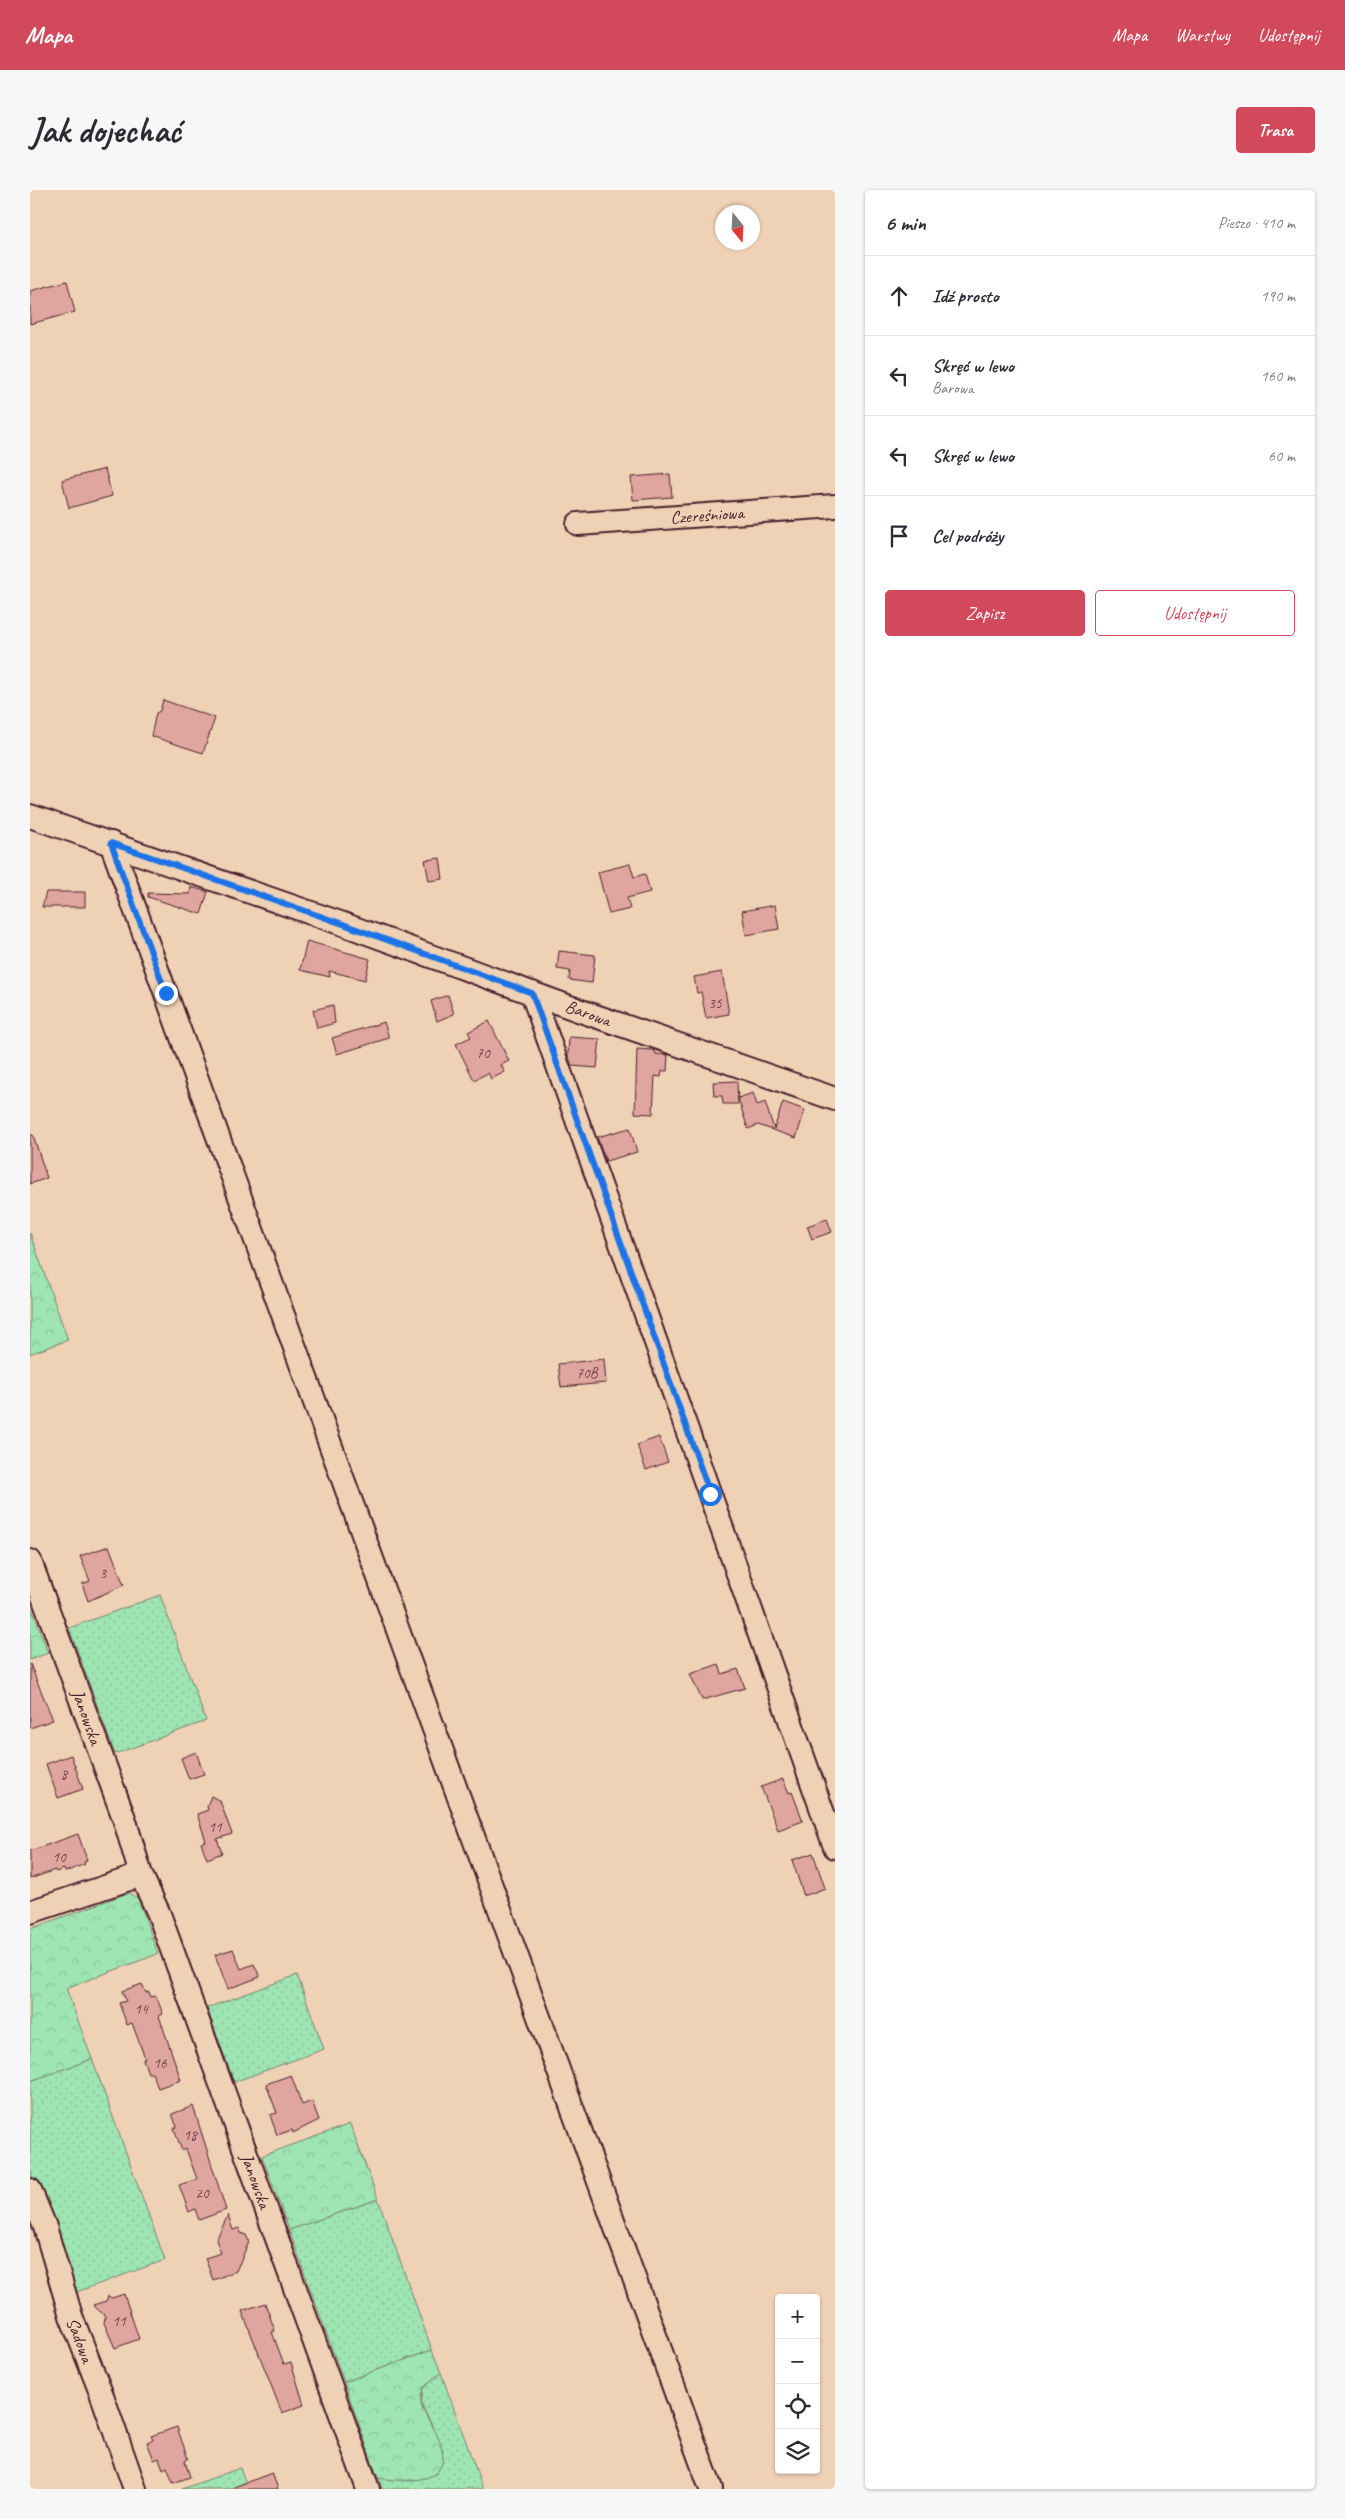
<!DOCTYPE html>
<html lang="pl">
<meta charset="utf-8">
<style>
body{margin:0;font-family:Caveat,sans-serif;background:#f7f7f7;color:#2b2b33}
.controls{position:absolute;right:15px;bottom:15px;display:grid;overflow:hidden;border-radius:5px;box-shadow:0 1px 4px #0004}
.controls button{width:45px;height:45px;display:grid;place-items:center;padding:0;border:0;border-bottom:1px solid #e1e1e2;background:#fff;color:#2b2b33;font:25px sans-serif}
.compass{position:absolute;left:685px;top:15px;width:45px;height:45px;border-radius:50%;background:#fff;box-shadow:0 1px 4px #0004;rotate:162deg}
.stop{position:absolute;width:15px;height:15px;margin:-11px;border:4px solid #1a73e8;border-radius:50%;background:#fff}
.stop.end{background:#1a73e8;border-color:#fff;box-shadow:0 1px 5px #0008}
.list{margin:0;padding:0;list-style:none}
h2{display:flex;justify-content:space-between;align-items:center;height:65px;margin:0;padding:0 20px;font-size:21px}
h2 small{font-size:16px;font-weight:400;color:#7c7c81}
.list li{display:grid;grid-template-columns:32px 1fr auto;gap:15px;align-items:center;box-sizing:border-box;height:80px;padding:0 20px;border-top:1px solid #e1e1e2}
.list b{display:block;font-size:19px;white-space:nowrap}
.list p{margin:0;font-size:16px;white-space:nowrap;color:#7c7c81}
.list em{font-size:16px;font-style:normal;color:#7c7c81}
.actions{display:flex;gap:10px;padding:15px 20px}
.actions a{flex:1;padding:11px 0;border:1px solid #d1495b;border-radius:5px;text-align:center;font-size:18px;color:#d1495b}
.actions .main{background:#d1495b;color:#fff}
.icon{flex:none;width:28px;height:28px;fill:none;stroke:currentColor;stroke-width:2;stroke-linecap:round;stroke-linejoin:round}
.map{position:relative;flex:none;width:805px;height:2299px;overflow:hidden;border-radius:5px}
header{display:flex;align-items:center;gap:30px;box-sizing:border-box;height:70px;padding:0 25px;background:#d1495b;color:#fff}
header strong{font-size:24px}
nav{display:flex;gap:28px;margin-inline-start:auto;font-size:18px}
.intro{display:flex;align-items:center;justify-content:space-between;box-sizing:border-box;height:120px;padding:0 30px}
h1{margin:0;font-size:35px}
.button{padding:12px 22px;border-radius:5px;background:#d1495b;color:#fff;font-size:18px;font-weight:700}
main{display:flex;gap:30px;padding:0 30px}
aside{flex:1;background:#fff;border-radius:5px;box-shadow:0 1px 4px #0004}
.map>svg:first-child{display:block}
</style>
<header>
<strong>Mapa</strong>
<nav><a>Mapa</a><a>Warstwy</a><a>Udostępnij</a></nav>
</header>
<div class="intro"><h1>Jak dojechać</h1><a class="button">Trasa</a></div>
<main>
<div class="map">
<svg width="805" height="2299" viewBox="0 0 805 2299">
<defs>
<pattern id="green-dots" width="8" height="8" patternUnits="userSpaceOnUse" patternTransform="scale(1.25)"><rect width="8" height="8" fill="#9ee5b3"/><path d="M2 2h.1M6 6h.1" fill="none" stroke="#8ac49a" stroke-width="1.8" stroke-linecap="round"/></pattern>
<pattern id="forest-crowns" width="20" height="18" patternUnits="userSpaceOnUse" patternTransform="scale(1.25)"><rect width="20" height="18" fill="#9ee5b3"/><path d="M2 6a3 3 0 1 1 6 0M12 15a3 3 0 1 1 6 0" fill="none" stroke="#8ac49a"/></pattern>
</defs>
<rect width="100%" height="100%" fill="#efd2b5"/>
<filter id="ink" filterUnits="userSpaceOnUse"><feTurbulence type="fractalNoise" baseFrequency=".02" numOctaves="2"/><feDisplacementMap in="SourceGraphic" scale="10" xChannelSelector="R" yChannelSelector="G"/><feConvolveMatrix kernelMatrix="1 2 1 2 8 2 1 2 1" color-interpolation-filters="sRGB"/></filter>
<g filter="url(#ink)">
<!-- green -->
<g fill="url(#green-dots)" stroke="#74826f">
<path d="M130,1405L176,1531L85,1564L39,1438Z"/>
<path d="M267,1785L294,1859L204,1892L177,1818Z"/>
<path d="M62,1869L135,2070L44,2103L0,1980V1891Z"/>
<path d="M348,2009L402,2160L314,2192L259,2040Z"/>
<path d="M411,2183L453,2299H352L349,2288L380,2291L406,2284L413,2262L407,2245L391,2214L393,2198Z"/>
<path d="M210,2278L218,2299H152Z"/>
</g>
<!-- forest -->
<g fill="url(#forest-crowns)" stroke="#74826f">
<path d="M0,1043L38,1150L0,1164Z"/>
<path d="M0,1413L18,1463L0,1470Z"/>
<path d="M98,1703L108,1708L128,1764L36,1798L62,1869L0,1891V1739Z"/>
<path d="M320,1934L348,2009L259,2040L232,1966Z"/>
<path d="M402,2160L411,2183L393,2198C392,2203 390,2209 391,2214C393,2224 403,2235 407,2245C429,2294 383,2293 348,2288L314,2192Z"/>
</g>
<!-- building -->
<g fill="#dfa59f" stroke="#4a1f2b">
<path d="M37,91L45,122L0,134V101Z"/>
<path d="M75,279L82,306L39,318L32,290Z"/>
<path d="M640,284L642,307L603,310L601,287Z"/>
<path d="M133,510L185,528L173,563L121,546L126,523L130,521Z"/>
<path d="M410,668L413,689L399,691L395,670Z"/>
<path d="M600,674L604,687L615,684L620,702L597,708L600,719L579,724L568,682Z"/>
<path d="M161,697L178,702L171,724L118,707V703L160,704Z"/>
<path d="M16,702H55V717H12Z"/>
<path d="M745,715L749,739L716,745L712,721Z"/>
<path d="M277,751L340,769L335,790L299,781L300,787L270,780Z"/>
<path d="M529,761L565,765L562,793L539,790L540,781L527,779Z"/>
<path d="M692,782L699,824L676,828L671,802L667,803L664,787Z"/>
<path d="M418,805L424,824L407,831L401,811Z"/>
<path d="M303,815L305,833L287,838L283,820Z"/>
<path d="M459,831L479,871L471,875L475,882L461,889L458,883L444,890L426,854L441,847L438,842Z"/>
<path d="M354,832L359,848L307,864L302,848Z"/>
<path d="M539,847L570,849L567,878L542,876L538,865Z"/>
<path d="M607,859L622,860L625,861L626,864L638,865L637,881H632L631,887L625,886L623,924L605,923Z"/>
<path d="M707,891L708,914H693L692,906H684L683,892Z"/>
<path d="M723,903L727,915L735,912L744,939L753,912L775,920L766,948L728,935L718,939L708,908Z"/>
<path d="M600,938L607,962L576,971L567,947Z"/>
<path d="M0,945H3L17,988L0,994Z"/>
<path d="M797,1029L802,1042L782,1049L777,1036Z"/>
<path d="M574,1169L576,1193L531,1197L528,1174Z"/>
<path d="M629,1247L638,1272L616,1280L607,1255Z"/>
<path d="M79,1356L94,1395L58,1411L52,1394L60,1391L50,1366Z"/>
<path d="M0,1474L23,1530L0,1538Z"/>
<path d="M689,1474L692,1484L708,1479L715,1498L672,1510L660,1484Z"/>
<path d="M166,1562L174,1584L159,1589L151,1568Z"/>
<path d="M41,1565L53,1599L28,1608L16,1574Z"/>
<path d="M753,1589L759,1603L762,1602L773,1631L748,1640L731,1597Z"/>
<path d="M181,1606L190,1611L202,1644L187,1649L192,1663L177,1669L171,1653L176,1651L167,1624L178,1620L177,1616Z"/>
<path d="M48,1644L57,1670L54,1672L55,1674L35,1682L34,1679L26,1682L25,1680L0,1689V1661Z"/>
<path d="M783,1663L795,1698L774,1706L762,1670Z"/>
<path d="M203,1759L211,1779L224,1774L230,1787L198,1799L185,1765Z"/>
<path d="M112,1794L116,1803L119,1802L121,1807L126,1806L133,1824L129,1826L151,1890L128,1898L122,1883H118L113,1869L115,1868L102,1833L97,1835L89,1813L96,1811L92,1801Z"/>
<path d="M261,1885L272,1915L282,1911L289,1930L263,1943L262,1940L247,1945L240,1925L247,1923L236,1894Z"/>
<path d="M163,1916L196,2020L169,2030L165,2019L159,2022L149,1995L167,1989L156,1959L152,1961L144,1938L147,1937L142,1924Z"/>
<path d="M198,2025L203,2040L209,2038L211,2043L216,2045L219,2052L206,2081L183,2090L175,2068L191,2063L186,2050Z"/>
<path d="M94,2104L109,2149L85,2158L74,2133L75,2126L63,2115L76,2111L78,2106L82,2108Z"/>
<path d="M235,2113L245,2141L242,2142L254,2174L261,2172L274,2215L252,2223L212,2121Z"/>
<path d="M147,2237L158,2269L155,2271L160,2287L143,2293L137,2277L133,2279L129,2268L124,2270L117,2252L123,2250L121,2246Z"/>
<path d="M242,2283L248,2299H204V2297Z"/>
</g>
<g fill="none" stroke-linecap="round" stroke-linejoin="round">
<defs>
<g id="minor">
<path d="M548,334L805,316"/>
<path d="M0,626L313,734L548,820L805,909"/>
<path d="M81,653L681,2299"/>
<path d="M502,803L805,1657"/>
<path d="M0,1371L95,1631L111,1685L129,1724L338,2299"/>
<path d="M0,1722L111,1685"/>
<path d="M0,2000L15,2037L41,2126L73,2208L105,2299"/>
</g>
</defs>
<!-- minor casing -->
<use href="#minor" stroke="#4a1f2b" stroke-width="26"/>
<!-- minor -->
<use href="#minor" stroke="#efd2b5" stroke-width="22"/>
</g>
</g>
<g fill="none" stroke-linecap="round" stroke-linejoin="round" filter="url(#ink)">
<!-- route -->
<path stroke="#1a73e8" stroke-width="6" d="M136,803L81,653L313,734L502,803L680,1304"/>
</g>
<g text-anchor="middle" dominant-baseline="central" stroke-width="4.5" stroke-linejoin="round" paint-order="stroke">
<!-- number labels -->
<g font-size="15" fill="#6f4048">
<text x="685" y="813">35</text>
<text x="453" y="863">70</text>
<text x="557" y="1183">70B</text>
<text x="73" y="1383">3</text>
<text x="34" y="1584">8</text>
<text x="185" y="1637">11</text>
<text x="29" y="1667">10</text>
<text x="111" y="1819">14</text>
<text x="130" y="1873">16</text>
<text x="160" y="1945">18</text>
<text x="172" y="2003">20</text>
<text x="89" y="2131">11</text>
</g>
<!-- street labels -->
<g font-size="18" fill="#4a1f2b" stroke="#efd2b5">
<text transform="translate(677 325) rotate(-4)">Czereśniowa</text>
<text transform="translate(558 823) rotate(20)">Barowa</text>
<text transform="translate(57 1527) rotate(70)">Janowska</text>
<text transform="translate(226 1991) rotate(70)">Janowska</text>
<text transform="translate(50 2150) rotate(69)">Sadowa</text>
</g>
</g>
</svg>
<div class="controls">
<button>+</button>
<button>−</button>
<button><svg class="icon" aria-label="locate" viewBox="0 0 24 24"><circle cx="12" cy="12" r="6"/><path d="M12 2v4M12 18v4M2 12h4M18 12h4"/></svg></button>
<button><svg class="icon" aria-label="layers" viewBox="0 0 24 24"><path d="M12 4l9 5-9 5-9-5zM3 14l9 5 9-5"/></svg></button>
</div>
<svg class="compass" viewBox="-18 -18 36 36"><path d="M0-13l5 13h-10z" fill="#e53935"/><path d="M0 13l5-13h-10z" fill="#7c7c81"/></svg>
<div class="stop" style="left:680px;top:1304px"></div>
<div class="stop end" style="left:136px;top:803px"></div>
</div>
<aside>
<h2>6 min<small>Pieszo · 410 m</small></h2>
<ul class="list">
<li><svg class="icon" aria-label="ahead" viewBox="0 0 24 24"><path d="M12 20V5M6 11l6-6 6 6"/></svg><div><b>Idź prosto</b></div><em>190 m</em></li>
<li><svg class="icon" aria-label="left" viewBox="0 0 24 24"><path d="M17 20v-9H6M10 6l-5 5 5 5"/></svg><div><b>Skręć w lewo</b><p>Barowa</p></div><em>160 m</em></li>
<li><svg class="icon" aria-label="left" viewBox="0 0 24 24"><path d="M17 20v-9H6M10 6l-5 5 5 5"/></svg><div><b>Skręć w lewo</b></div><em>60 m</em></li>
<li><svg class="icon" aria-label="arrive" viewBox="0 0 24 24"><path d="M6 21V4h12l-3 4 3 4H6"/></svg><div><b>Cel podróży</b></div></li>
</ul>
<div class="actions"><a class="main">Zapisz</a><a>Udostępnij</a></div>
</aside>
</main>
